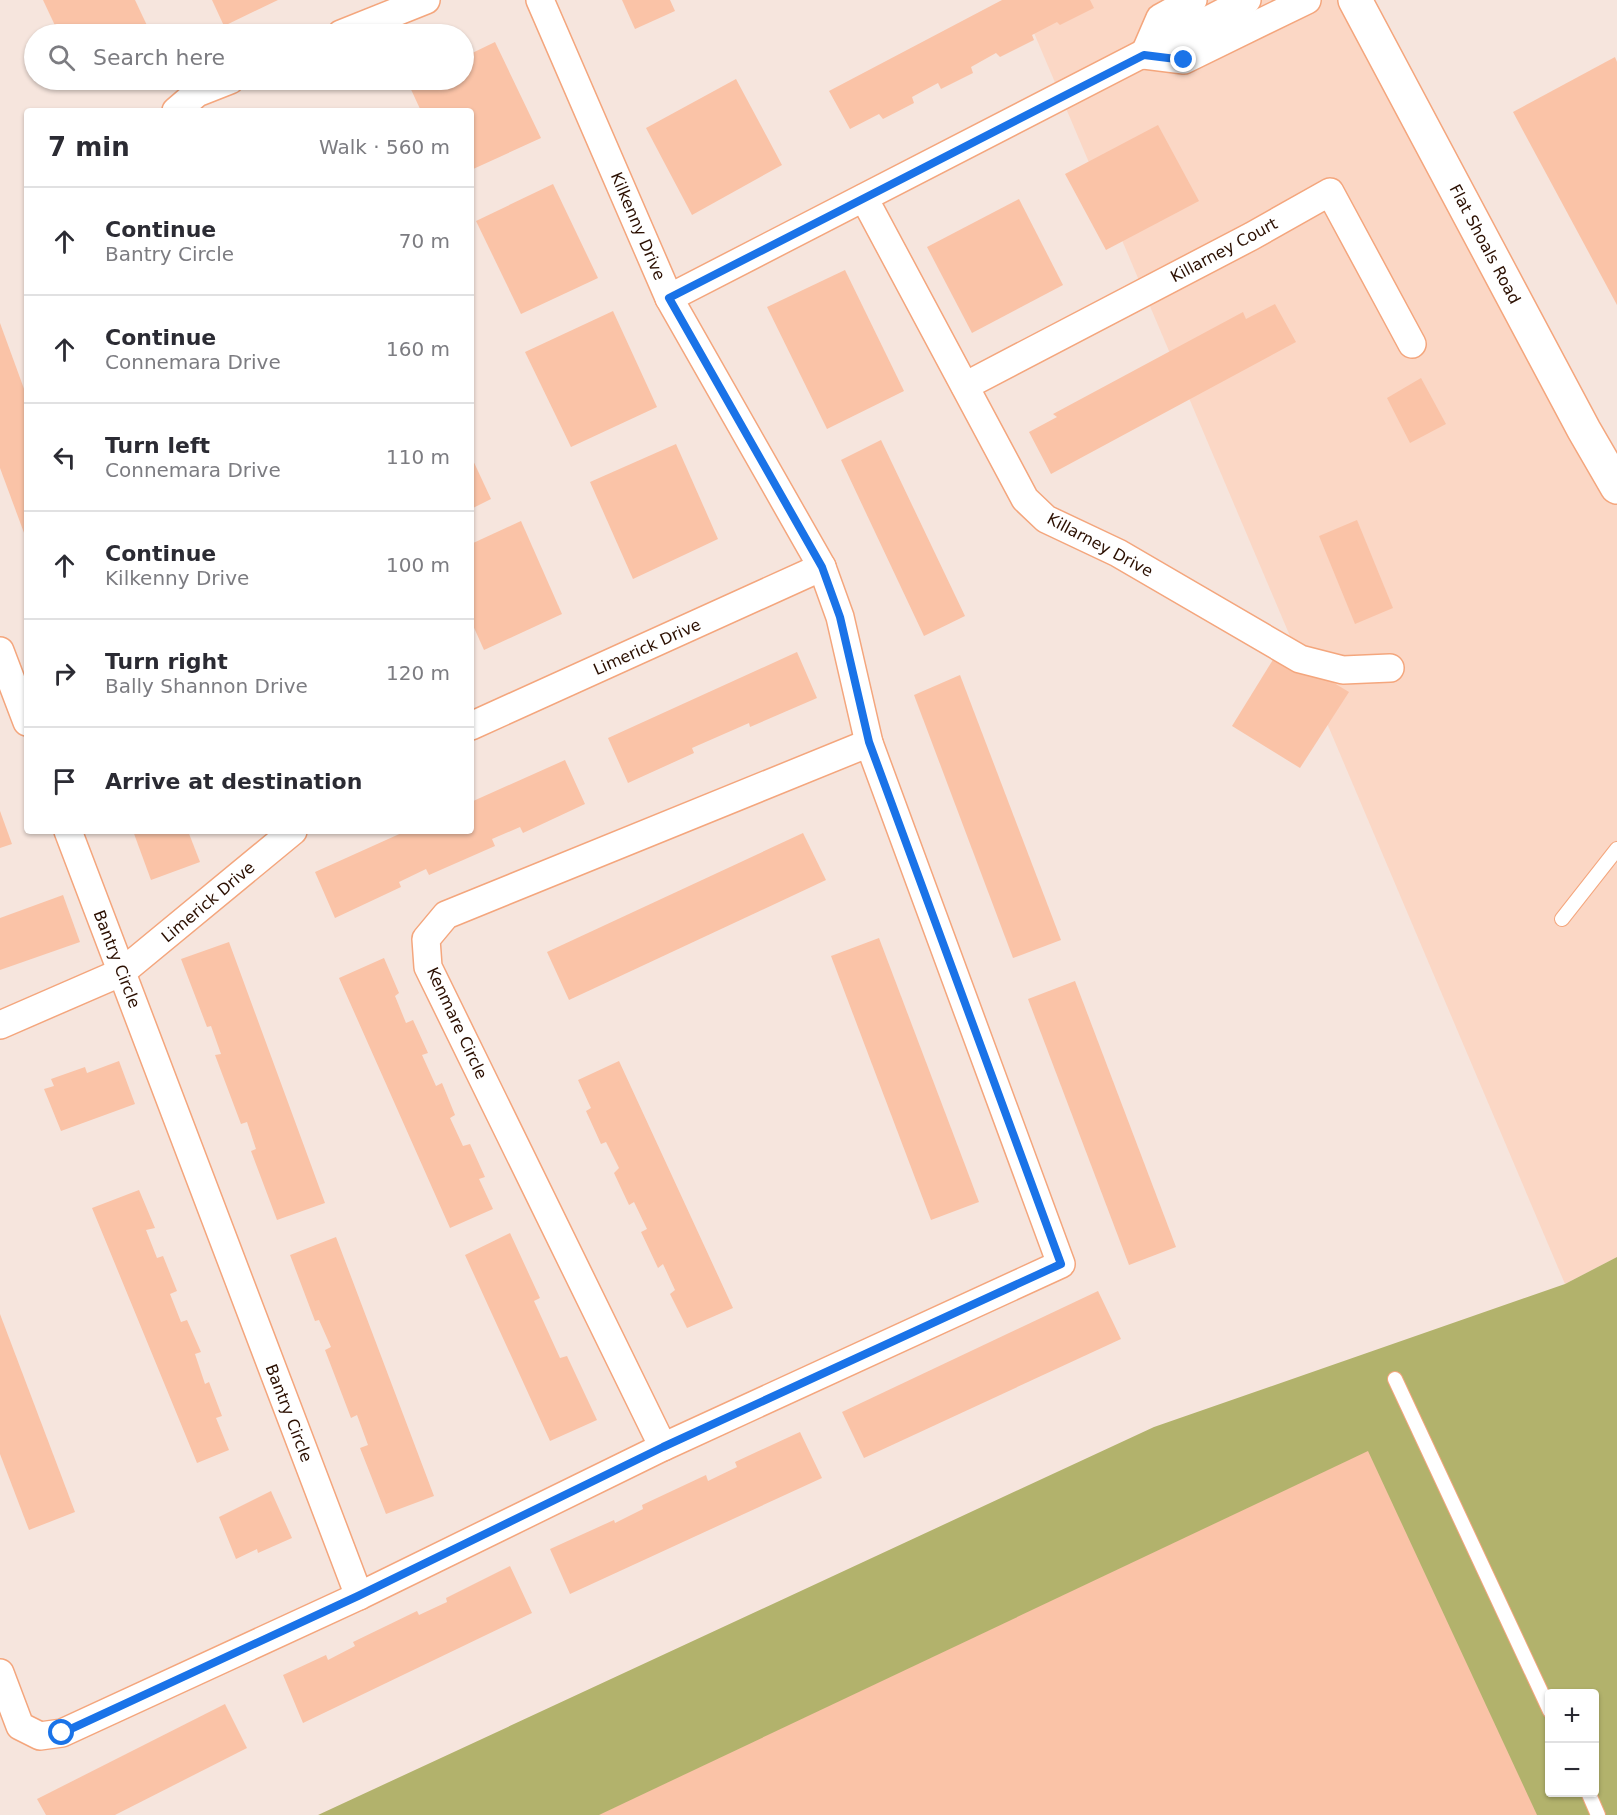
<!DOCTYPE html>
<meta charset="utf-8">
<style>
body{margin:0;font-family:"DejaVu Sans",sans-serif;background:#f7f7f7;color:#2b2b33}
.controls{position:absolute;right:18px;bottom:18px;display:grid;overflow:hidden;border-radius:6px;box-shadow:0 2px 4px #0004}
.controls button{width:54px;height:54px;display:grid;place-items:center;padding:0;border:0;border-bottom:2px solid #e1e1e2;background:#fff;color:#2b2b33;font:30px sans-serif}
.stop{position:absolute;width:18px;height:18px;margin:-14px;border:4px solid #1a73e8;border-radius:50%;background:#fff}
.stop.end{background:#1a73e8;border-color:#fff;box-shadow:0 2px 6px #0008}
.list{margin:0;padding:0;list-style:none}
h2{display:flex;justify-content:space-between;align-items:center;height:78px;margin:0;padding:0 24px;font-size:26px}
h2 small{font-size:20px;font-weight:400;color:#7c7c81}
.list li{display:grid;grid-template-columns:39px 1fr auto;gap:18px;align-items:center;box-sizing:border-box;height:108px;padding:0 24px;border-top:2px solid #e1e1e2}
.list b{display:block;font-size:22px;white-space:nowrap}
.list p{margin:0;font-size:20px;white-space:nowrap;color:#7c7c81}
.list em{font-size:20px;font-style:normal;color:#7c7c81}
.icon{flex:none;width:33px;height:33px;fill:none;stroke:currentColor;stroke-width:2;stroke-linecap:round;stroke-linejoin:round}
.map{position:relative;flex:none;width:1617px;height:1815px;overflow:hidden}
.search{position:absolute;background:#fff;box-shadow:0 2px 4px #0004;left:24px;top:24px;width:450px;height:66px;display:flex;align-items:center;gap:15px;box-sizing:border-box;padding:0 21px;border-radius:33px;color:#7c7c81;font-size:22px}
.panel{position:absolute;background:#fff;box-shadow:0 2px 4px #0004;left:24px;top:108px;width:450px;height:726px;border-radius:6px}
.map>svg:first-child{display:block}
</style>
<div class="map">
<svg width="1617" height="1815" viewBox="0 0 1617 1815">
<rect width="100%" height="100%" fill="#f6e5dd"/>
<!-- built -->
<path fill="#fbd7c5" d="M1020,0H1356L1617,502V1257L1565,1284Z"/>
<!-- forest -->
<path fill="#b2b26c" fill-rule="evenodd" d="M1617,1257V1815H318L1154,1427L1565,1284ZM1550,1694H1594V1792H1550Z"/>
<!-- building -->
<g fill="#fac3a7">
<path d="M43,0H135L151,34H59Z"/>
<path d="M212,0H278L224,26Z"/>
<path d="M622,0H670L675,11L635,29Z"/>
<path d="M1002,0H1090L1094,8L1060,25L1057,22L1032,35L1034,40L1000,57L996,53L971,67L973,73L941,89L938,83L912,97L914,103L883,119L879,114L850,129L829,91Z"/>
<path d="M495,42L541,138L471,170V111H421L408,83L415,80H464V57Z"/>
<path d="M1615,57L1617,62V305L1513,112Z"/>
<path d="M736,79L782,165L692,215L646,128Z"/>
<path d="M1158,125L1199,201L1106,250L1065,174Z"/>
<path d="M553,184L598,278L521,314L476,221Z"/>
<path d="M1019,199L1063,285L972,333L927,247Z"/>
<path d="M845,270L904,391L827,429L767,307Z"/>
<path d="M1275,304L1296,342L1051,474L1029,432L1057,417L1053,414L1243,312L1246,319Z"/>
<path d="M613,311L657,407L571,447L525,352Z"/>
<path d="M0,323L27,397V541L0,468Z"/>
<path d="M1421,378L1446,424L1410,443L1387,398Z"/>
<path d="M881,440L965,616L924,636L841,460Z"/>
<path d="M676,444L718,539L633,579L590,482Z"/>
<path d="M471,456L491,499L471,509Z"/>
<path d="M1357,520L1393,608L1355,624L1319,536Z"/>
<path d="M521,521L562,614L484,650L471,621V544Z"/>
<path d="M1279,650L1349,692L1300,768L1232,726Z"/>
<path d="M797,652L817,698L750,727L749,723L692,748L694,753L628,783L608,738Z"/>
<path d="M960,675L1061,940L1013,958L914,695Z"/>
<path d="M565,760L585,804L523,833L520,827L492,839L495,846L429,875L426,869L399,882L401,887L335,918L315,872L406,831H471V802Z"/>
<path d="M0,811L12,844L0,848Z"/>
<path d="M133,831H188L200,862L151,880Z"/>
<path d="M803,833L826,880L569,1000L547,952Z"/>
<path d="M63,895L80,942L0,970V918Z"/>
<path d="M879,938L979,1202L931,1220L831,956Z"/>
<path d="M229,942L325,1203L277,1220L251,1151L256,1149L247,1122L241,1124L215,1055L221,1054L211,1026L207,1027L181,959Z"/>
<path d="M384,958L399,993L395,996L406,1023L413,1020L428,1053L422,1055L436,1086L442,1083L455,1115L450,1118L463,1146L470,1144L485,1177L479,1179L493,1209L450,1228L339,978Z"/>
<path d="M1075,981L1176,1247L1129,1265L1028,999Z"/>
<path d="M119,1061L135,1104L61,1131L44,1089L54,1086L51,1079L85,1067L87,1073Z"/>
<path d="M619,1061L733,1308L687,1328L670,1294L675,1290L663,1264L658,1268L641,1232L647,1229L634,1202L629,1205L614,1173L619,1168L606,1142L601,1144L586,1111L591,1108L578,1080Z"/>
<path d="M139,1190L155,1228L146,1230L157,1258L163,1256L177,1291L170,1294L181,1322L187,1320L201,1352L195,1354L205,1384L209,1382L222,1416L216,1418L229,1450L197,1463L92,1208Z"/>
<path d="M510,1233L540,1298L534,1301L560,1358L567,1356L597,1420L550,1441L465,1255Z"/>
<path d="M336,1237L434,1496L386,1514L360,1448L368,1445L357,1415L351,1418L325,1350L331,1347L319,1320L315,1321L290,1255Z"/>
<path d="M1098,1291L1121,1339L864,1458L842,1412Z"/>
<path d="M0,1314L75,1512L29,1530L0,1454Z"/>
<path d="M800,1432L822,1478L570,1594L550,1549L614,1520L615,1523L643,1509L642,1505L706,1475L708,1481L737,1467L735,1462Z"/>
<path d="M1368,1451L1537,1815H599Z"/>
<path d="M271,1491L292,1538L258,1553L257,1549L236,1559L219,1517Z"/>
<path d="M510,1566L532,1613L303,1723L283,1675L326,1655L328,1660L355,1646L353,1642L417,1611L419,1615L447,1602L446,1598Z"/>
<path d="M225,1704L247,1748L115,1815H46L37,1799Z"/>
</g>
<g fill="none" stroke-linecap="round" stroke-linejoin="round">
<defs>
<g id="lane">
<path d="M1562,919L1617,849"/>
<path d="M1395,1379L1550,1711"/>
<path d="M1588,1792L1598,1815"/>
</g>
<g id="street">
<path d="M341,34L426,0"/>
<path d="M1144,55L1184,60L1307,0"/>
<path d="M1144,55L1160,18L1193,0"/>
<path d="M176,111L197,93L230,80"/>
<path d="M864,198L1025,499L1046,519L1118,553L1300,659L1343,670L1390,668"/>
<path d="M669,298L1247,0"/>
<path d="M965,386L1252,236L1330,192L1412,344"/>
<path d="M0,651L27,722"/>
<path d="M471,726L822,567"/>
<path d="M68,831L359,1596"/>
<path d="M0,1025L122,972L293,831"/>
<path d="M663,1447L428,967L426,939L446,915L869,743"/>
<path d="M0,1673L20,1726L40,1736L62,1733L359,1596L663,1447L1061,1264L869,743L840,617L822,567L669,298L540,0"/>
</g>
<path id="secondary" d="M1355,0L1584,430L1617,487"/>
</defs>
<!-- lane casing -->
<use href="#lane" stroke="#f4a67d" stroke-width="16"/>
<!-- street casing -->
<use href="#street" stroke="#f4a67d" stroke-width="30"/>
<!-- secondary casing -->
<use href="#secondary" stroke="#f4a67d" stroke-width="36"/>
<!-- lane -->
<use href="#lane" stroke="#fff" stroke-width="14"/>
<!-- street -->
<use href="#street" stroke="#fff" stroke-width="27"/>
<!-- secondary -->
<use href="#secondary" stroke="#fff" stroke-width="33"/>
</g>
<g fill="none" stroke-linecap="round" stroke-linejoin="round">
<!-- route -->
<path stroke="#1a73e8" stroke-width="8" d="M62,1733L358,1596L663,1447L1061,1264L869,742L840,617L822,567L669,298L1144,55L1184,60"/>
</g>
<g text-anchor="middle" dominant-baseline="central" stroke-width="4.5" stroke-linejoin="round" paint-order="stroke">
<!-- street labels -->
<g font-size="16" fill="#2b0f01" stroke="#fff">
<text transform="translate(638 226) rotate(67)">Kilkenny Drive</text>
<text transform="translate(1485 244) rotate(62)">Flat Shoals Road</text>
<text transform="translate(1224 250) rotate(-28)">Killarney Court</text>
<text transform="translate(1100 545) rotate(28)">Killarney Drive</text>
<text transform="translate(647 647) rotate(-24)">Limerick Drive</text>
<text transform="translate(208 902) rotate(-40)">Limerick Drive</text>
<text transform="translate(117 959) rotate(69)">Bantry Circle</text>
<text transform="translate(457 1023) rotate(65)">Kenmare Circle</text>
<text transform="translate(289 1413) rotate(69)">Bantry Circle</text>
</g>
</g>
</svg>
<div class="controls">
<button>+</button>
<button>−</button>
</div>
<div class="stop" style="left:62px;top:1733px"></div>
<div class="stop end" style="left:1184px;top:60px"></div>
<div class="search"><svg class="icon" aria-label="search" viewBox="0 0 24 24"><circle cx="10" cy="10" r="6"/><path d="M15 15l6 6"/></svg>Search here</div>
<section class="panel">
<h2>7 min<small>Walk · 560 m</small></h2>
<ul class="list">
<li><svg class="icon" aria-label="ahead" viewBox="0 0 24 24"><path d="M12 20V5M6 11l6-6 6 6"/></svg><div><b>Continue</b><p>Bantry Circle</p></div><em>70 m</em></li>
<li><svg class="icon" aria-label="ahead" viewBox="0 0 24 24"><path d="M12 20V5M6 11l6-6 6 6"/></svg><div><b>Continue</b><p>Connemara Drive</p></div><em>160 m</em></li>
<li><svg class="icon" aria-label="left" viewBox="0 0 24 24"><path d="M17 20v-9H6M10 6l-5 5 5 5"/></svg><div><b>Turn left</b><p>Connemara Drive</p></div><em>110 m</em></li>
<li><svg class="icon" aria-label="ahead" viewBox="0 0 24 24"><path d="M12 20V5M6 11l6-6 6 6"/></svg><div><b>Continue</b><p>Kilkenny Drive</p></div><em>100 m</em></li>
<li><svg class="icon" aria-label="right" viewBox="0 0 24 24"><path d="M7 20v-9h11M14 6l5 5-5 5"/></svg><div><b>Turn right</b><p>Bally Shannon Drive</p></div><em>120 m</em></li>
<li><svg class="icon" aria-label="arrive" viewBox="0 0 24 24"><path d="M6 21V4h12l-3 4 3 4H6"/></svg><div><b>Arrive at destination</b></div></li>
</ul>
</section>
</div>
